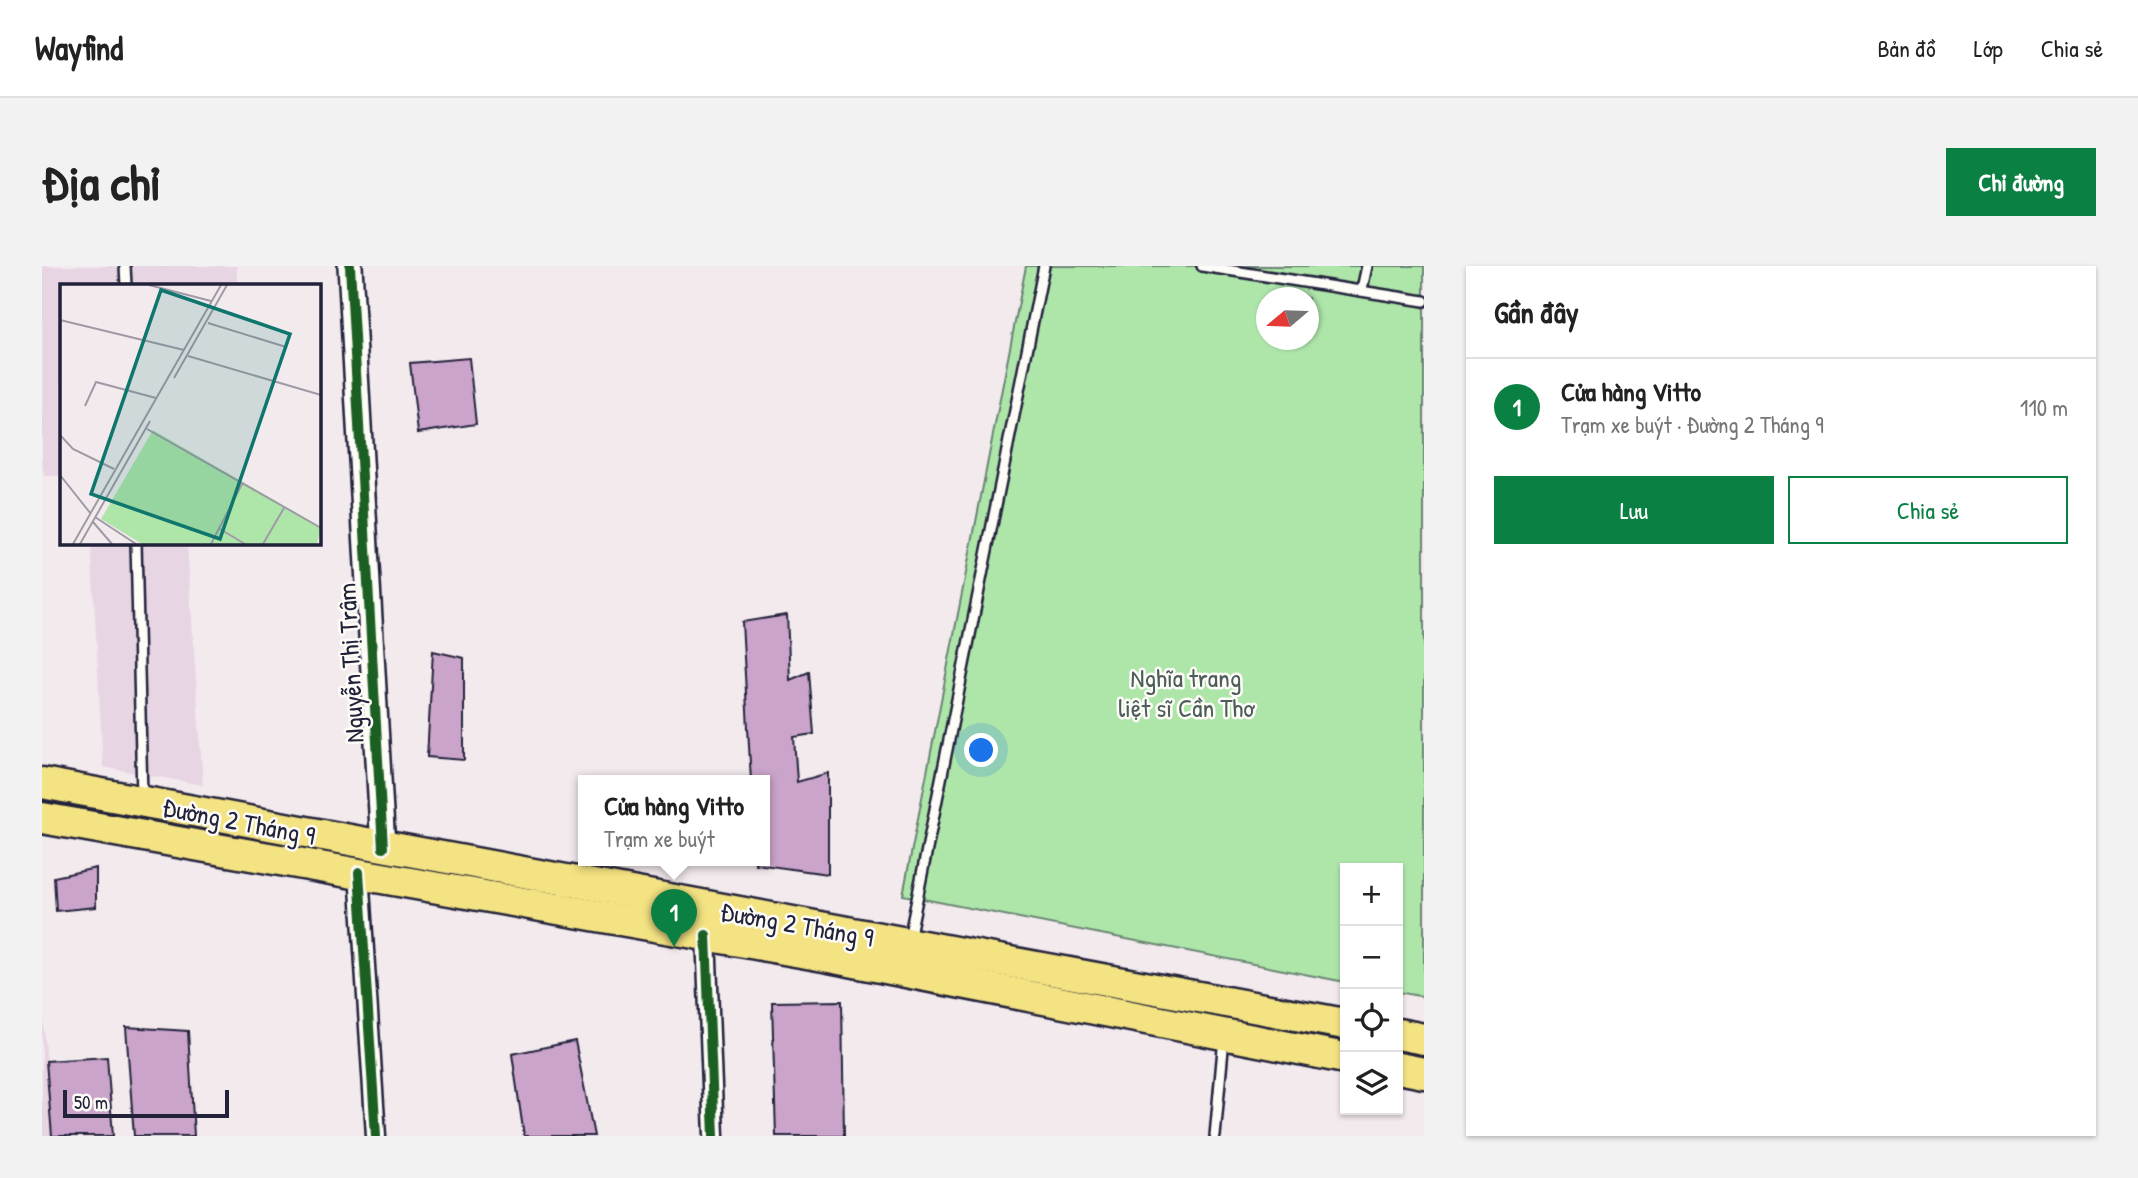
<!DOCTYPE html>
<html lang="vi">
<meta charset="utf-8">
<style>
body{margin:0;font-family:"Patrick Hand",sans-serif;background:#f2f2f2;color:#222}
.controls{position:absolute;right:21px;bottom:21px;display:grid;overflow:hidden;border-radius:0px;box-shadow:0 2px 5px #0004}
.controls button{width:63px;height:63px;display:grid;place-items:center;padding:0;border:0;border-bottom:2px solid #e0e0e0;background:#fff;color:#222;font:35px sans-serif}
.compass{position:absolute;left:1214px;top:21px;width:63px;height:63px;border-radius:50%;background:#fff;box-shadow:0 2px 5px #0004;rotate:251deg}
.scale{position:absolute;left:21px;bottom:18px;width:166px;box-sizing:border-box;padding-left:7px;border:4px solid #22223b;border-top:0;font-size:19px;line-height:24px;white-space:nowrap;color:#22223b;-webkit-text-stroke:5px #fdfcf7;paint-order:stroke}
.you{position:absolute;left:940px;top:485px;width:24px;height:24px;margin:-18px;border:5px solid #fff;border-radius:50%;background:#1a73e8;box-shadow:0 0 0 10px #1a73e833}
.badge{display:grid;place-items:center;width:46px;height:46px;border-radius:50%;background:#0b8043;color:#fff;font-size:23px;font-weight:700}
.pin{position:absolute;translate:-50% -58px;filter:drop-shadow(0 2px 4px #0008)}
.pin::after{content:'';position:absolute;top:37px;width:24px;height:21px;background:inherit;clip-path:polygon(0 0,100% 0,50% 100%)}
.popup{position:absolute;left:536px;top:509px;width:192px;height:91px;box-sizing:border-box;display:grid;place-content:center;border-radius:0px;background:#fff;filter:drop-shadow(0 2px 5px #0005);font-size:23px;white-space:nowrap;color:#767676}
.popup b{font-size:26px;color:#222}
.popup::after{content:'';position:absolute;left:50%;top:100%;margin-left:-14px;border:14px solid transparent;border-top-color:#fff}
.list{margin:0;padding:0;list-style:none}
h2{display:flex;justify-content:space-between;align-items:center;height:91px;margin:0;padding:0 28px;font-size:30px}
h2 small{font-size:23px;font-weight:400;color:#767676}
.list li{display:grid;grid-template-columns:46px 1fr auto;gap:21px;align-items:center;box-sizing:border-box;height:98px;padding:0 28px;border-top:2px solid #e0e0e0}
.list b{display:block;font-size:26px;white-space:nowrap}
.list p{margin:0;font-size:23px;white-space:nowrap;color:#767676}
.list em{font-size:23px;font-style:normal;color:#767676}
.actions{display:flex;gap:14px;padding:21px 28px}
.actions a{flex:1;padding:16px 0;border:2px solid #0b8043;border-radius:0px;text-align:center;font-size:24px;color:#0b8043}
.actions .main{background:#0b8043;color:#fff}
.icon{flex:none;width:38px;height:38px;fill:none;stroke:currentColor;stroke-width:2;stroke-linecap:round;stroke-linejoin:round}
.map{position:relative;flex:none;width:1382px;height:870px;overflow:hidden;border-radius:0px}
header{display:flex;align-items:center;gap:42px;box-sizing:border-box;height:98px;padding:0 35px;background:#fff;border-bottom:2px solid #e0e0e0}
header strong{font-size:33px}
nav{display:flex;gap:38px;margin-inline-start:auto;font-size:24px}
.intro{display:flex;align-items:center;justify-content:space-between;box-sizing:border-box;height:168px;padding:0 42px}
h1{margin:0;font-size:49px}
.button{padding:18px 32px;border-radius:0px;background:#0b8043;color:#fff;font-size:24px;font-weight:700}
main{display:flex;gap:42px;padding:0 42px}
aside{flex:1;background:#fff;border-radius:0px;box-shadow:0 2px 5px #0004}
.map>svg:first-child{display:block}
</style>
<header>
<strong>Wayfind</strong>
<nav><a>Bản đồ</a><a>Lớp</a><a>Chia sẻ</a></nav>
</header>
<div class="intro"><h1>Địa chỉ</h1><a class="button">Chỉ đường</a></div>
<main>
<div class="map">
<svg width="1382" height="870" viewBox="0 0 1382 870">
<rect width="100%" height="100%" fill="#f3eaee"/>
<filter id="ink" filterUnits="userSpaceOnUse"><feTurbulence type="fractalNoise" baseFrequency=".0143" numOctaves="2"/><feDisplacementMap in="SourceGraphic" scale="14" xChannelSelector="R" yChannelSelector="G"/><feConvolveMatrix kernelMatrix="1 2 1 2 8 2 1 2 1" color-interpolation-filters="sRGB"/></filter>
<g filter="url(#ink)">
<!-- built -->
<g fill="#e7d5e4">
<path d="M0,0H195V19H19V210H2L0,197Z"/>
<path d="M49,277H145L161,519L61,501Z"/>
<path d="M0,738L11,870H0Z"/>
</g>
<!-- green -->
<path fill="#aee6aa" stroke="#688472" stroke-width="2" fill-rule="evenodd" d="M984,0H1382V731L1356,726V602H1303V716L861,629ZM1224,32H1266V74H1224Z"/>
<!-- building -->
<g fill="#cba4cb" stroke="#22223b" stroke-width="2">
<path d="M427,92L434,158L376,167L368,97Z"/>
<path d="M745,349L748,414L767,406L772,468L752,471L755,516L786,507V608L713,598V595H723V515H709L700,356Z"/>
<path d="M391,385L422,392V494L385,491Z"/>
<path d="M54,602V641L14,645L12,611Z"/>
<path d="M800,735L802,870H734L730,736Z"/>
<path d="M84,761L146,765L152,870H92Z"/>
<path d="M533,775L552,870H482L470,788Z"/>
<path d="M65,791L71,870H10L4,795Z"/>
</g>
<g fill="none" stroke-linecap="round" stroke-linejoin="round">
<defs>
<g id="service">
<path d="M83,0L84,19"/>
<path d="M1160,0L1382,35"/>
<path d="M1320,23L1325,0"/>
<path d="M94,276L100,531"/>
<path d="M867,673L1002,0"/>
<path d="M1173,870L1182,772"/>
</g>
<g id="minor">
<path d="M317,606L334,870"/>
<path d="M664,669L672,870"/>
</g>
<path id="tertiary" d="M308,0L341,582"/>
<g id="trunk">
<path d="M0,517L1303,758"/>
<path d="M0,552L782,690L1303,792"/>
<path d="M1356,768L1382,773"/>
<path d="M1356,802L1382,807"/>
</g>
</defs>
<!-- service casing -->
<use href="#service" stroke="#22223b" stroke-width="14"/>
<!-- minor casing -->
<use href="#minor" stroke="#22223b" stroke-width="23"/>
<!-- tertiary casing -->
<use href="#tertiary" stroke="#22223b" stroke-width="28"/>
<!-- trunk casing -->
<use href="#trunk" stroke="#22223b" stroke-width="35"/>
<!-- service -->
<use href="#service" stroke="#fdfcf7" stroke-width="9"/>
<!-- minor -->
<use href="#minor" stroke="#fdfcf7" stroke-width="18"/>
<!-- tertiary -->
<use href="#tertiary" stroke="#fdfcf7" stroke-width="23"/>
<!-- trunk -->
<use href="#trunk" stroke="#f4e382" stroke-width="30"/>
<defs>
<g id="cycleway">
<path d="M308,0L341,582"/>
<path d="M317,606L334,870"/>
<path d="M664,669L672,870"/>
</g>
</defs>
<!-- cycleway casing -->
<use href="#cycleway" stroke="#fdfcf7" stroke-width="15"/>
<!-- cycleway -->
<use href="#cycleway" stroke="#1b5e20" stroke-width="10"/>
</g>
</g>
<g text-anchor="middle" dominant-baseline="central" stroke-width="5" stroke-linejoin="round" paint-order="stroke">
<!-- street labels -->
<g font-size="26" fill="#22223b" stroke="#fdfcf7">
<text transform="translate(308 397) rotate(-93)">Nguyễn Thị Trâm</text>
<text transform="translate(197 555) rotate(11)">Đường 2 Tháng 9</text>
<text transform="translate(755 658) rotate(10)">Đường 2 Tháng 9</text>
</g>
<!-- park labels -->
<g font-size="26" fill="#4c5d5c" stroke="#fdfcf7">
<text x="1144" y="411">Nghĩa trang<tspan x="1144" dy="30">liệt sĩ Cần Thơ</tspan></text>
</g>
</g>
<!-- overview -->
<g transform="translate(18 18)">
<rect width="261" height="261" fill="#f3eaee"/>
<path d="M93,146L261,243L257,260H82L41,235Z" fill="#aee6aa"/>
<path fill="none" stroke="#9f9aa6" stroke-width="2" d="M89,1L151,17M0,36L124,66M148,39L226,63M128,72L261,111M114,94L167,1M25,122L36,98L96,114M87,145L261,244M0,151L13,165L54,185M0,191L31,230M35,233L76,260M33,238L52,260M160,245L185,260M13,260L161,1M20,260L90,137M151,260L182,200M203,260L224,224"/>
<path fill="#0f766e" fill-opacity="0.15" stroke="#0f766e" stroke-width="3.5" d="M101,6L230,50L160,255L31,210Z"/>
<rect width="261" height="261" fill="none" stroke="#22223b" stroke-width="3.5"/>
</g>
</svg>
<div class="controls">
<button>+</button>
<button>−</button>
<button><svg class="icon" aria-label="locate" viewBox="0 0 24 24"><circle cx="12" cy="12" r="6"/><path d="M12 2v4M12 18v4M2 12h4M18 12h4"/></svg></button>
<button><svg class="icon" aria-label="layers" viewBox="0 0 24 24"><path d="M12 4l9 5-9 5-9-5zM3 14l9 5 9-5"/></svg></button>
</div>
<svg class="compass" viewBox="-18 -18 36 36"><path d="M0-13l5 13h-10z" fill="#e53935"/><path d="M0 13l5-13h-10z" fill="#767676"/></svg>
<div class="scale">50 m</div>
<div class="you"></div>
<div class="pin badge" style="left:632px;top:681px">1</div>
<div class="popup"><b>Cửa hàng Vitto</b>Trạm xe buýt</div>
</div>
<aside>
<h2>Gần đây<small></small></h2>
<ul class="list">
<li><span class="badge">1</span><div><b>Cửa hàng Vitto</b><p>Trạm xe buýt · Đường 2 Tháng 9</p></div><em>110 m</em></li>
</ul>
<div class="actions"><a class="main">Lưu</a><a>Chia sẻ</a></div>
</aside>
</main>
